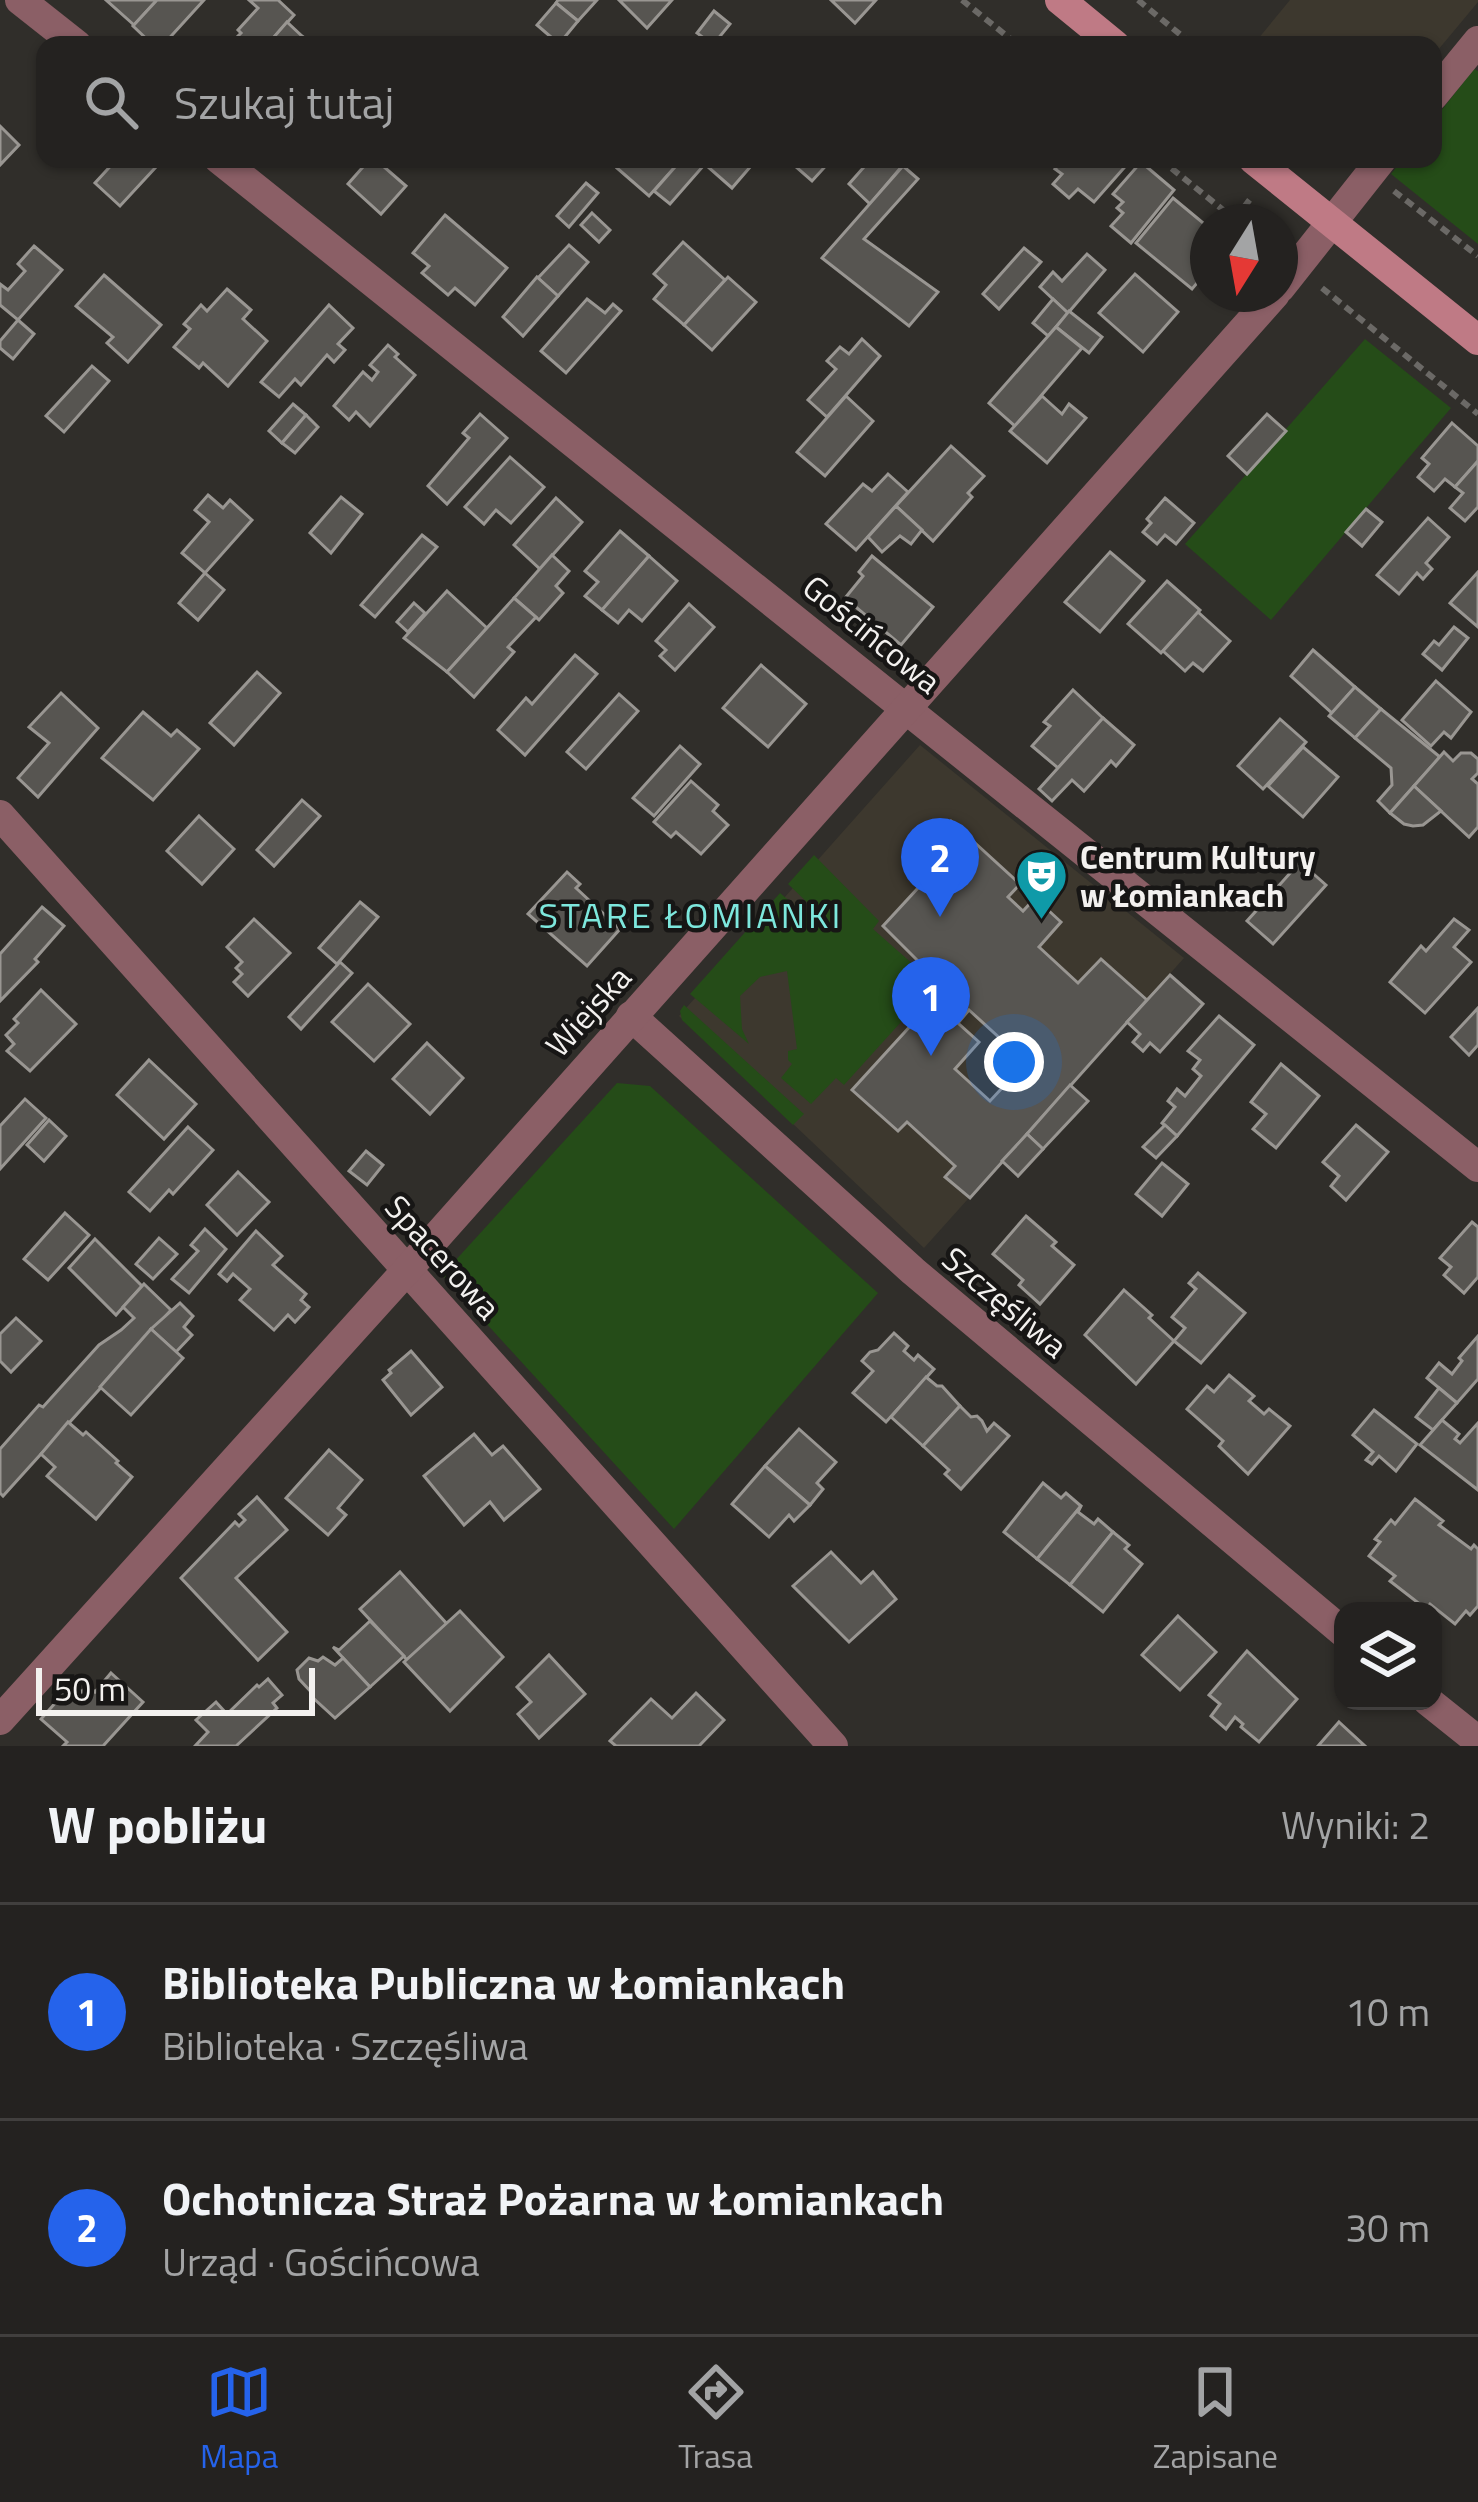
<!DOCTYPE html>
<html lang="pl">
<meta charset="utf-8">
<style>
body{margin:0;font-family:"Titillium Web",sans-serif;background:#302f2d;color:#f1f3f6}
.controls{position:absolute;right:36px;bottom:36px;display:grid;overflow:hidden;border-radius:24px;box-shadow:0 3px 9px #0004}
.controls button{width:108px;height:108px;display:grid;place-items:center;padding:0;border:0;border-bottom:3px solid #413f3e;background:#242220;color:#f1f3f6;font:60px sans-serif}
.compass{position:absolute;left:1190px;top:204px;width:108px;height:108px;border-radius:50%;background:#242220;box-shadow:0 3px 9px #0004;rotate:191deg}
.scale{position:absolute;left:36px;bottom:30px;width:279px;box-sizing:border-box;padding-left:12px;border:6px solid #f3f1ef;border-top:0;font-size:33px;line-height:42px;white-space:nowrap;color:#f3f1ef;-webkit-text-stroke:9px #171615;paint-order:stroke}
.you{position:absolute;left:1014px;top:1062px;width:42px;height:42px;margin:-30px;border:9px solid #fff;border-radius:50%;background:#1a73e8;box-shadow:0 0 0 18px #1a73e833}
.badge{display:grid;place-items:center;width:78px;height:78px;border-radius:50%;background:#2563eb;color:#fff;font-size:39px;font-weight:700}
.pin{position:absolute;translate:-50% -99px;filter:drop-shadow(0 3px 6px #0008)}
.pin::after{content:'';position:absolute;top:63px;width:42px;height:36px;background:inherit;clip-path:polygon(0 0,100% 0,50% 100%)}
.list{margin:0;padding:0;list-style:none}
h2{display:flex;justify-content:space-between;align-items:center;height:156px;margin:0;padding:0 48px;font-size:51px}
h2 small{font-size:39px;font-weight:400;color:#a3a4a5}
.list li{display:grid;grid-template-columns:78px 1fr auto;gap:36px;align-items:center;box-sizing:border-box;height:216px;padding:0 48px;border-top:3px solid #413f3e}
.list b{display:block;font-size:45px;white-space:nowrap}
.list p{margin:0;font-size:39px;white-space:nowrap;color:#a3a4a5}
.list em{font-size:39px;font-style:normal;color:#a3a4a5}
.icon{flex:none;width:66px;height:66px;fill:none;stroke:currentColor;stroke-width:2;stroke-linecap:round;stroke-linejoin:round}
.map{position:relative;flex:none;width:1478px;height:1746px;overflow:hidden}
.search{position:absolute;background:#242220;box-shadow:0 3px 9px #0004;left:36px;right:36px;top:36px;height:132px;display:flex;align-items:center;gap:30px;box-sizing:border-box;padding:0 42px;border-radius:24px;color:#a3a4a5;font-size:45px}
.sheet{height:588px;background:#242220}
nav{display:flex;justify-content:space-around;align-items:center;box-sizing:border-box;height:168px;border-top:3px solid #413f3e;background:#242220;font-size:33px;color:#a3a4a5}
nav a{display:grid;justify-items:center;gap:6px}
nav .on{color:#2563eb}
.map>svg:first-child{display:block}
</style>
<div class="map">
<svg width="1478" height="1746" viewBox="0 0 1478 1746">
<rect width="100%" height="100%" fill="#302e2a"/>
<!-- built -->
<g fill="#3d382e">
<path d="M1290,0H1478V2L1433,56V45H1253Z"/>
<path d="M920,745L1184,958L924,1248L679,1016Z"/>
</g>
<!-- green -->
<g fill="#254c18">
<path d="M1474,69L1478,71V244L1391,174L1403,159H1433V121Z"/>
<path d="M1365,339L1451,408L1271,620L1185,544Z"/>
<path d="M814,855L879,921L873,929L940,988L917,1014L911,1011L844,1085L836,1078L811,1104L781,1078L792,1064L788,1060V1051L797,1049L787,971L760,977L740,996L742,1029L749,1044L690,994L780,893L805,914L812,907L788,884Z"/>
<path d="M684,1005L804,1114L793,1125L682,1020L680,1011Z"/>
<path d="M617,1083L650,1086L878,1293L674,1529L442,1275Z"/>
</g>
<!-- building -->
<g fill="#575551" stroke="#999692" stroke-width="3" fill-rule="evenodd">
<path d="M106,0H157L134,25Z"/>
<path d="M157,0H204L163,45H153L133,26Z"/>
<path d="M249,0H278L294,15L267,45H229L241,33L238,30L258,8Z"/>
<path d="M558,0H597L578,21L556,3Z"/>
<path d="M619,0H672L647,28Z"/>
<path d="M831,0H876L855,23Z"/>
<path d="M556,3L578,21L559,44L537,25Z"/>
<path d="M714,11L730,24L713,45L697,33Z"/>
<path d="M287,22L302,36L314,45H267Z"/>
<path d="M0,126L19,145L0,165Z"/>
<path d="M117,159H145L155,168L120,206L95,183Z"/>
<path d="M370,159H375L406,186L381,214L348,184Z"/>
<path d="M625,159H682L649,196L617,168Z"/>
<path d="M682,159H699L705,164L670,204L654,191Z"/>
<path d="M699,159H757L732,188Z"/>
<path d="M787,159H832L812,181Z"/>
<path d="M871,159H896L903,165L870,204L849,184Z"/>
<path d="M1064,159H1128L1130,161L1094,202L1078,189L1069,198L1053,184L1062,174L1055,169Z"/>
<path d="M1141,162L1174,190L1131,243L1111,226L1123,213L1117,208L1123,202L1113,194Z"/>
<path d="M903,166L918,179L864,239L938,292L909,326L822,258Z"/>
<path d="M586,183L598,193L569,227L557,216Z"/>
<path d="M1173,198L1208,227V270L1192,289L1136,243Z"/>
<path d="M592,213L610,230L599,242L581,225Z"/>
<path d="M445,215L507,268L475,305L455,288L448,295L422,273L429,266L413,253Z"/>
<path d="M683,242L725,280L684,325L654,299L666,285L654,274Z"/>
<path d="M569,245L588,262L558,296L538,278Z"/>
<path d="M34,246L62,270L18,320L0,305V284L8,290L25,271L18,264Z"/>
<path d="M1024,248L1041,262L999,309L983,294Z"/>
<path d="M1087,254L1105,270L1068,313L1040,287L1053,272L1062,281Z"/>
<path d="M1135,274L1178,312L1143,352L1099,313Z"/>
<path d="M104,275L161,325L128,362L107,343L113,337L76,306Z"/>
<path d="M537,277L558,296L523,336L503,317Z"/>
<path d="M728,277L756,302L712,350L684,325Z"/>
<path d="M227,289L251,310L243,319L267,341L228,386L203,363L199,368L174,347L190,329L184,324L201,305L207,311Z"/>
<path d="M587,299L605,313L613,304L621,311L566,373L541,351Z"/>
<path d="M1053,299L1068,313L1048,336L1033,323Z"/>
<path d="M329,305L353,328L338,344L345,350L334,362L327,355L301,385L295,379L279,397L261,382Z"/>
<path d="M1069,311L1102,337L1089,353L1056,327Z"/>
<path d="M18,320L34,334L13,359L0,348V341Z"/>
<path d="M1056,327L1082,348L1015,426L989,403Z"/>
<path d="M862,339L880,356L827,417L808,400L836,369L827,361L840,347L849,354Z"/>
<path d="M388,345L398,354L395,357L415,375L370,426L356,412L349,420L334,406L363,372L372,380L378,372L370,365Z"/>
<path d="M92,366L109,381L64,432L46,416Z"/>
<path d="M846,396L873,421L825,476L797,452Z"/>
<path d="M1042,396L1062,414L1069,404L1086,418L1047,463L1010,431Z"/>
<path d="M293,404L306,415L282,443L269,431Z"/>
<path d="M480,414L507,438L447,504L428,486L469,438L463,433Z"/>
<path d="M1267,414L1286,431L1247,474L1228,456Z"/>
<path d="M306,415L318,427L295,453L282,443Z"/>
<path d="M1452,423L1478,446V461L1455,487L1445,479L1434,491L1418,477L1429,464L1422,458Z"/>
<path d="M951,446L984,476L968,493L972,497L933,541L896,506Z"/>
<path d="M510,457L544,487L511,523L496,510L484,524L465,507Z"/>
<path d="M1478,461V507L1465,521L1450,508L1463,493L1455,487Z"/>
<path d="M888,474L908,492L856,550L826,524L863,484L872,491Z"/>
<path d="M208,495L223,508L230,500L252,520L205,573L182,553L209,522L195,510Z"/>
<path d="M341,497L362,514L331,553L310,533Z"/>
<path d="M556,498L582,522L540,569L514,545Z"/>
<path d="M1165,498L1194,523L1176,544L1165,535L1157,544L1143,532L1151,523L1147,519Z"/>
<path d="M896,506L922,530L911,544L900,536L882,552L868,537Z"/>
<path d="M1366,509L1382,522L1362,546L1346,532Z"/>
<path d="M1428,518L1449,537L1426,563L1432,569L1423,579L1417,573L1399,594L1377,575Z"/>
<path d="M620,531L649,556L602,610L585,596L598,582L585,571Z"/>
<path d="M422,535L437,547L375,617L361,605Z"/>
<path d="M1110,552L1144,581L1100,632L1065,602Z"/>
<path d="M552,555L569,571L556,586L563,593L539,620L514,598Z"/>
<path d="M649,556L677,581L642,621L629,610L618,623L602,610Z"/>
<path d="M872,556L933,607L901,645L845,598L863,576L859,572Z"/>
<path d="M1478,572V627L1450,603Z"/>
<path d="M205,573L224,590L198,620L179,603Z"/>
<path d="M1167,581L1200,610L1161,653L1128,624Z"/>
<path d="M447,591L487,628L447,672L404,638Z"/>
<path d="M514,598L536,617L508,647L514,652L474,697L447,672Z"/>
<path d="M414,603L425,613L408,632L397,622Z"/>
<path d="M689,604L714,627L675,670L660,656L666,650L656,641Z"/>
<path d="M1198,612L1230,641L1203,671L1193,663L1185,671L1163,651Z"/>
<path d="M1454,627L1468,638L1442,670L1423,654L1434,641L1439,645Z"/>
<path d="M1313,650L1355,687L1332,713L1291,676Z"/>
<path d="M575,655L597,674L525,755L498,730L526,698L532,704Z"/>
<path d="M761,665L806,704L768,747L723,708Z"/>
<path d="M257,672L280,693L234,745L210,723Z"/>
<path d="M1436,681L1471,712L1451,738L1444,732L1431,746L1402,720Z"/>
<path d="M1355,687L1381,709L1355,738L1329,716Z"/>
<path d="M1073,690L1103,718L1058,768L1032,746L1050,726L1044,722Z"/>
<path d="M61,693L98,728L38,797L18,778L49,743L29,727Z"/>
<path d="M619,694L638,711L586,769L567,752Z"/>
<path d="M1381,709L1440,757L1390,813L1378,801L1392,785L1391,768L1355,738Z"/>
<path d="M143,712L171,736L177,730L199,749L153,800L102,758Z"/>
<path d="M1103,718L1134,745L1116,766L1111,761L1084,791L1072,780L1052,801L1039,789Z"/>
<path d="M1280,719L1306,742L1263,789L1238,766Z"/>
<path d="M680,746L700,764L654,816L633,798Z"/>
<path d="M1303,747L1338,777L1303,817L1268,786Z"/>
<path d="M1444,752L1453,761L1461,753H1471L1478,759V773L1472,779L1478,784V827L1469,837L1414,786Z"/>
<path d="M691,781L718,805L713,811L728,825L701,854L676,832L671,837L654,822Z"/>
<path d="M1414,786L1441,811L1423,825L1413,826L1404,824L1390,813Z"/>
<path d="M302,800L320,816L274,866L257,850Z"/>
<path d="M199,816L234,849L202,884L167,851Z"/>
<path d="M951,821L1020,884L1008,897L1023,911L1035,898L1061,922L1039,947L1078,983L1101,959L1147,1000L970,1198L945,1177L955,1166L907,1122L898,1131L852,1090L945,988L883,926L941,863L925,849ZM969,1010L1026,1062L990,1101L955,1069L979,1042L958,1023Z"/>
<path d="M1300,862L1326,885L1273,944L1247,921Z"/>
<path d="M567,872L580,884L576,888L620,929L587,966L528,914Z"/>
<path d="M360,902L378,917L337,964L319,948Z"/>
<path d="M42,907L64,926L35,959L38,962L0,1001V954Z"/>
<path d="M254,919L290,953L248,996L234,982L242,974L236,968L242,962L227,947Z"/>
<path d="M1454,919L1469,930L1454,947L1471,962L1425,1013L1390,982L1421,946L1426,951Z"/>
<path d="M340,962L352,973L301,1029L289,1017Z"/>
<path d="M1170,975L1203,1004L1160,1052L1150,1043L1143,1051L1133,1042L1140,1034L1127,1022Z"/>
<path d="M368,984L410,1024L374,1061L332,1022Z"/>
<path d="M41,990L76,1024L30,1071L7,1051L14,1044L6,1035L18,1023L14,1019Z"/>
<path d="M1478,1008V1045L1469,1055L1451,1037Z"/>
<path d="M1219,1016L1254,1045L1177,1136L1162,1123L1175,1107L1168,1101L1177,1089L1185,1096L1201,1076L1193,1069L1200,1060L1188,1051Z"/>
<path d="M427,1043L463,1078L430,1114L393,1079Z"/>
<path d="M149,1060L196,1104L164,1139L117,1095Z"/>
<path d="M1281,1064L1319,1096L1276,1148L1253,1129L1266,1114L1251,1102Z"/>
<path d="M1070,1085L1088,1101L1043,1149L1027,1134Z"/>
<path d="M25,1099L46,1118L0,1169V1126Z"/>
<path d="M49,1120L66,1136L44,1161L27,1145Z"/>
<path d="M1165,1125L1177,1136L1156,1158L1143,1147Z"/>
<path d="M1356,1125L1388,1152L1346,1200L1331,1186L1339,1176L1323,1162Z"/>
<path d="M188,1127L213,1150L173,1194L169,1190L150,1211L129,1192Z"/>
<path d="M1027,1134L1043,1149L1018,1176L1002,1161Z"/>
<path d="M366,1151L383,1165L367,1185L349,1171Z"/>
<path d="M1162,1163L1188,1184L1162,1216L1136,1194Z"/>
<path d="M238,1172L269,1202L237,1235L207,1205Z"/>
<path d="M65,1213L89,1235L48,1280L24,1259Z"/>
<path d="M1026,1216L1056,1242L1052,1246L1074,1265L1040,1304L1019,1285L1023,1280L993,1254Z"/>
<path d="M1472,1222L1478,1227V1277L1464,1293L1444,1275L1451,1267L1440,1258Z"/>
<path d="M205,1229L226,1249L189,1293L172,1279L198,1251L191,1245Z"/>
<path d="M256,1231L282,1256L273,1265L306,1294L301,1300L309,1307L295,1322L288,1315L274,1330L240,1300L250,1289L233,1274L227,1281L219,1274Z"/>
<path d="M159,1238L177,1254L153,1279L136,1264Z"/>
<path d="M95,1239L142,1286L116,1315L69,1268Z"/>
<path d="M1198,1273L1245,1313L1201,1363L1174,1341L1185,1328L1172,1317L1196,1289L1189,1283Z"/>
<path d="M144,1284L171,1310L3,1496L0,1493V1449L39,1405L43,1407L99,1345L121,1330L134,1318L123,1307Z"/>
<path d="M1124,1290L1152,1315L1149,1318L1174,1341L1136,1384L1085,1335Z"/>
<path d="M180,1303L193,1316L184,1327L192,1335L176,1352L151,1329Z"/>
<path d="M16,1318L41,1341L11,1372L0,1361V1334Z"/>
<path d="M151,1329L183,1358L131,1415L100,1387Z"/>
<path d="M894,1333L908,1346L904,1351L914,1360L918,1355L934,1369L886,1422L853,1393L873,1371L862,1361L870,1352L878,1350Z"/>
<path d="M1478,1336V1379L1457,1403L1427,1378L1439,1363L1452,1374L1462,1361L1459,1358Z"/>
<path d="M411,1351L442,1387L411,1415L383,1380L391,1373L389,1370Z"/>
<path d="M1229,1375L1254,1396L1249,1401L1264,1414L1269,1409L1290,1426L1248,1474L1219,1446L1223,1441L1187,1409L1207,1386L1214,1392Z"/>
<path d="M926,1377L937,1386H942L960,1406L923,1446L891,1417Z"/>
<path d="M1439,1388L1457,1403L1433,1430L1416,1417Z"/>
<path d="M960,1406L971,1417L977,1416L982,1421L987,1431L994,1423L1009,1436L961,1489L945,1474L949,1470L923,1446Z"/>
<path d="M1374,1410L1417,1444L1396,1471L1379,1456L1372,1464L1366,1460L1373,1452L1353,1435Z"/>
<path d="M1442,1420L1459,1434L1455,1439L1460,1443L1478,1423V1490L1420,1445Z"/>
<path d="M68,1422L83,1435L86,1432L118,1461L116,1463L132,1477L96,1519L47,1476L55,1467L41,1454Z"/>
<path d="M799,1429L836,1462L817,1483L823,1489L810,1505L765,1466Z"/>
<path d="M474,1434L492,1455L503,1446L540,1489L504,1520L490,1502L464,1525L424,1476Z"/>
<path d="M329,1450L362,1480L338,1508L346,1515L328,1535L286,1498Z"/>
<path d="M765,1466L810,1505L794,1521L789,1515L769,1537L732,1504Z"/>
<path d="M1043,1483L1061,1498L1066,1493L1081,1506L1037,1559L1004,1532Z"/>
<path d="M257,1497L287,1530L236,1578L287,1632L258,1660L181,1578L235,1522L239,1526L245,1520L239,1514Z"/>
<path d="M1415,1499L1443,1521L1439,1525L1471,1549L1474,1545L1478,1549V1606L1470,1615L1466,1611L1455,1624L1430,1604L1426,1609L1390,1581L1395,1576L1369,1556L1380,1542L1375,1539L1391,1520L1395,1524Z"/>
<path d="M1081,1506L1078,1512L1094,1524L1098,1519L1113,1532L1070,1585L1037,1559Z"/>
<path d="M1113,1532L1129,1545L1125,1549L1142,1564L1103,1612L1070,1585Z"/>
<path d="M831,1552L861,1583L873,1572L896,1599L849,1642L793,1586Z"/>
<path d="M400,1572L447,1624L407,1660L360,1609Z"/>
<path d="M460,1611L503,1657L450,1711L404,1662Z"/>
<path d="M1178,1616L1216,1652L1180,1690L1142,1655Z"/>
<path d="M370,1621L404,1656L370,1687L333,1647L339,1650Z"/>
<path d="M1247,1651L1297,1699L1259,1742L1241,1727L1243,1724L1235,1717L1226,1729L1211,1716L1220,1704L1209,1695Z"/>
<path d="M549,1655L585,1694L539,1738L518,1714L531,1702L517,1687Z"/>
<path d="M323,1657L335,1665L343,1658L370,1687L335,1718L311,1696L313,1694L299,1679L297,1670L309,1658L318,1661Z"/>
<path d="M111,1673L143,1702L103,1746H63L67,1742L41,1719L73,1683L82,1692L87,1685L95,1692Z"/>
<path d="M268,1679L282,1695L273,1703L277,1708L236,1746H195L208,1732L196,1720L216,1702L227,1714L257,1685L259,1687Z"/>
<path d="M696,1693L724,1720L699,1746H616L610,1741L651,1699L672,1718Z"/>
<path d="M1339,1722L1365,1746H1318Z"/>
</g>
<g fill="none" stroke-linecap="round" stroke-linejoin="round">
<!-- path -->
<g stroke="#6b6966" stroke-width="6" stroke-dasharray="9 6" stroke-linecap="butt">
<path d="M962,0L1018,45"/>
<path d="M1138,0L1193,45"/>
<path d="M1160,159L1238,222"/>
<path d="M1394,191L1478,256"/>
<path d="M1235,219L1251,198"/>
<path d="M1322,288L1478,414"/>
</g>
<!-- street -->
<g stroke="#8b5f66" stroke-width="30">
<path d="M20,0L77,45"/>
<path d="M1433,96L1478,41"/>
<path d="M219,159L1478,1167"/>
<path d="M1280,288L1382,159"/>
<path d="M0,815L833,1746"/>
<path d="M631,1016L913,1271L1343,1632"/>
<path d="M1428,1701L1478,1741"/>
<path d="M0,1720L407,1270L1275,294"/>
</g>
<!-- secondary -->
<g stroke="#bf7a85" stroke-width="30">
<path d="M1060,0L1115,45"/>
<path d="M1253,159L1478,340"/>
</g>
</g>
<!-- icons -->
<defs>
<symbol id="theatre-pin" viewBox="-11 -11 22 30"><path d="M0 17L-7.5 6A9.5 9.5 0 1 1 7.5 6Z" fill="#0f9aa8" stroke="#171615"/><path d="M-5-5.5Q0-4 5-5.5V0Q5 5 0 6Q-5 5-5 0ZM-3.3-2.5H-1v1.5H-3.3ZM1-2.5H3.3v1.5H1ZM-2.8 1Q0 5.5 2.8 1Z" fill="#fff"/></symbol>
</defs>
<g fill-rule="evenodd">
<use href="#theatre-pin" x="1012" y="846" width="59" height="81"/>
</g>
<g text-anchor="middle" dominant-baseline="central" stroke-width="9" stroke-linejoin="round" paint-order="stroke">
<!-- street labels -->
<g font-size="33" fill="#f3f1ef" stroke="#171615">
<text transform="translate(872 634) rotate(39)">Gościńcowa</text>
<text transform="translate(588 1011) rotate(-48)">Wiejska</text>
<text transform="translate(443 1257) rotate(48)">Spacerowa</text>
<text transform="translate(1005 1302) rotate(40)">Szczęśliwa</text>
</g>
<!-- poi labels -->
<g font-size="33" font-weight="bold" fill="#f3f1ef" stroke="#171615" text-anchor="start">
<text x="1080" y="857">Centrum Kultury<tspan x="1080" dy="38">w Łomiankach</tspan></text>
</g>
<!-- neighbourhood labels -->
<g font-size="36" letter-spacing="3" fill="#7de7dd" stroke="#171615">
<text x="691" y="914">STARE ŁOMIANKI</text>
</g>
</g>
</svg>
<div class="controls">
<button><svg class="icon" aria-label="layers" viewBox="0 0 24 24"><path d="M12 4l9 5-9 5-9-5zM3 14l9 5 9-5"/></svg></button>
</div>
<svg class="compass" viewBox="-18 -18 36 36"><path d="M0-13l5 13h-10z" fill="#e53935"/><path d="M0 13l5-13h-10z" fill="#a3a4a5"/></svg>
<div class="scale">50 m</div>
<div class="you"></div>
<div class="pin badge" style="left:931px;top:1056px">1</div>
<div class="pin badge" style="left:940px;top:917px">2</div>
<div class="search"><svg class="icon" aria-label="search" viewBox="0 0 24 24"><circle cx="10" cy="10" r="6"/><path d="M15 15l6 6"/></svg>Szukaj tutaj</div>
</div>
<section class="sheet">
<h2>W pobliżu<small>Wyniki: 2</small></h2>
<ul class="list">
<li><span class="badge">1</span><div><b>Biblioteka Publiczna w Łomiankach</b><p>Biblioteka · Szczęśliwa</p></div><em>10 m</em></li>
<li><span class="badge">2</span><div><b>Ochotnicza Straż Pożarna w Łomiankach</b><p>Urząd · Gościńcowa</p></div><em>30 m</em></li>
</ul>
</section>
<nav>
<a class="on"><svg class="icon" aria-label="map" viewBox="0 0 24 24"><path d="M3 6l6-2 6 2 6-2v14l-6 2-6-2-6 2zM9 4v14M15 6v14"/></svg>Mapa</a>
<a><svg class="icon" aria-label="directions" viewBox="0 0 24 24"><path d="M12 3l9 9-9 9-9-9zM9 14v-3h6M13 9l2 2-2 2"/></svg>Trasa</a>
<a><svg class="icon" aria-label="saved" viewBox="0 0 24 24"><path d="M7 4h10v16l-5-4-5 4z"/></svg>Zapisane</a>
</nav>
